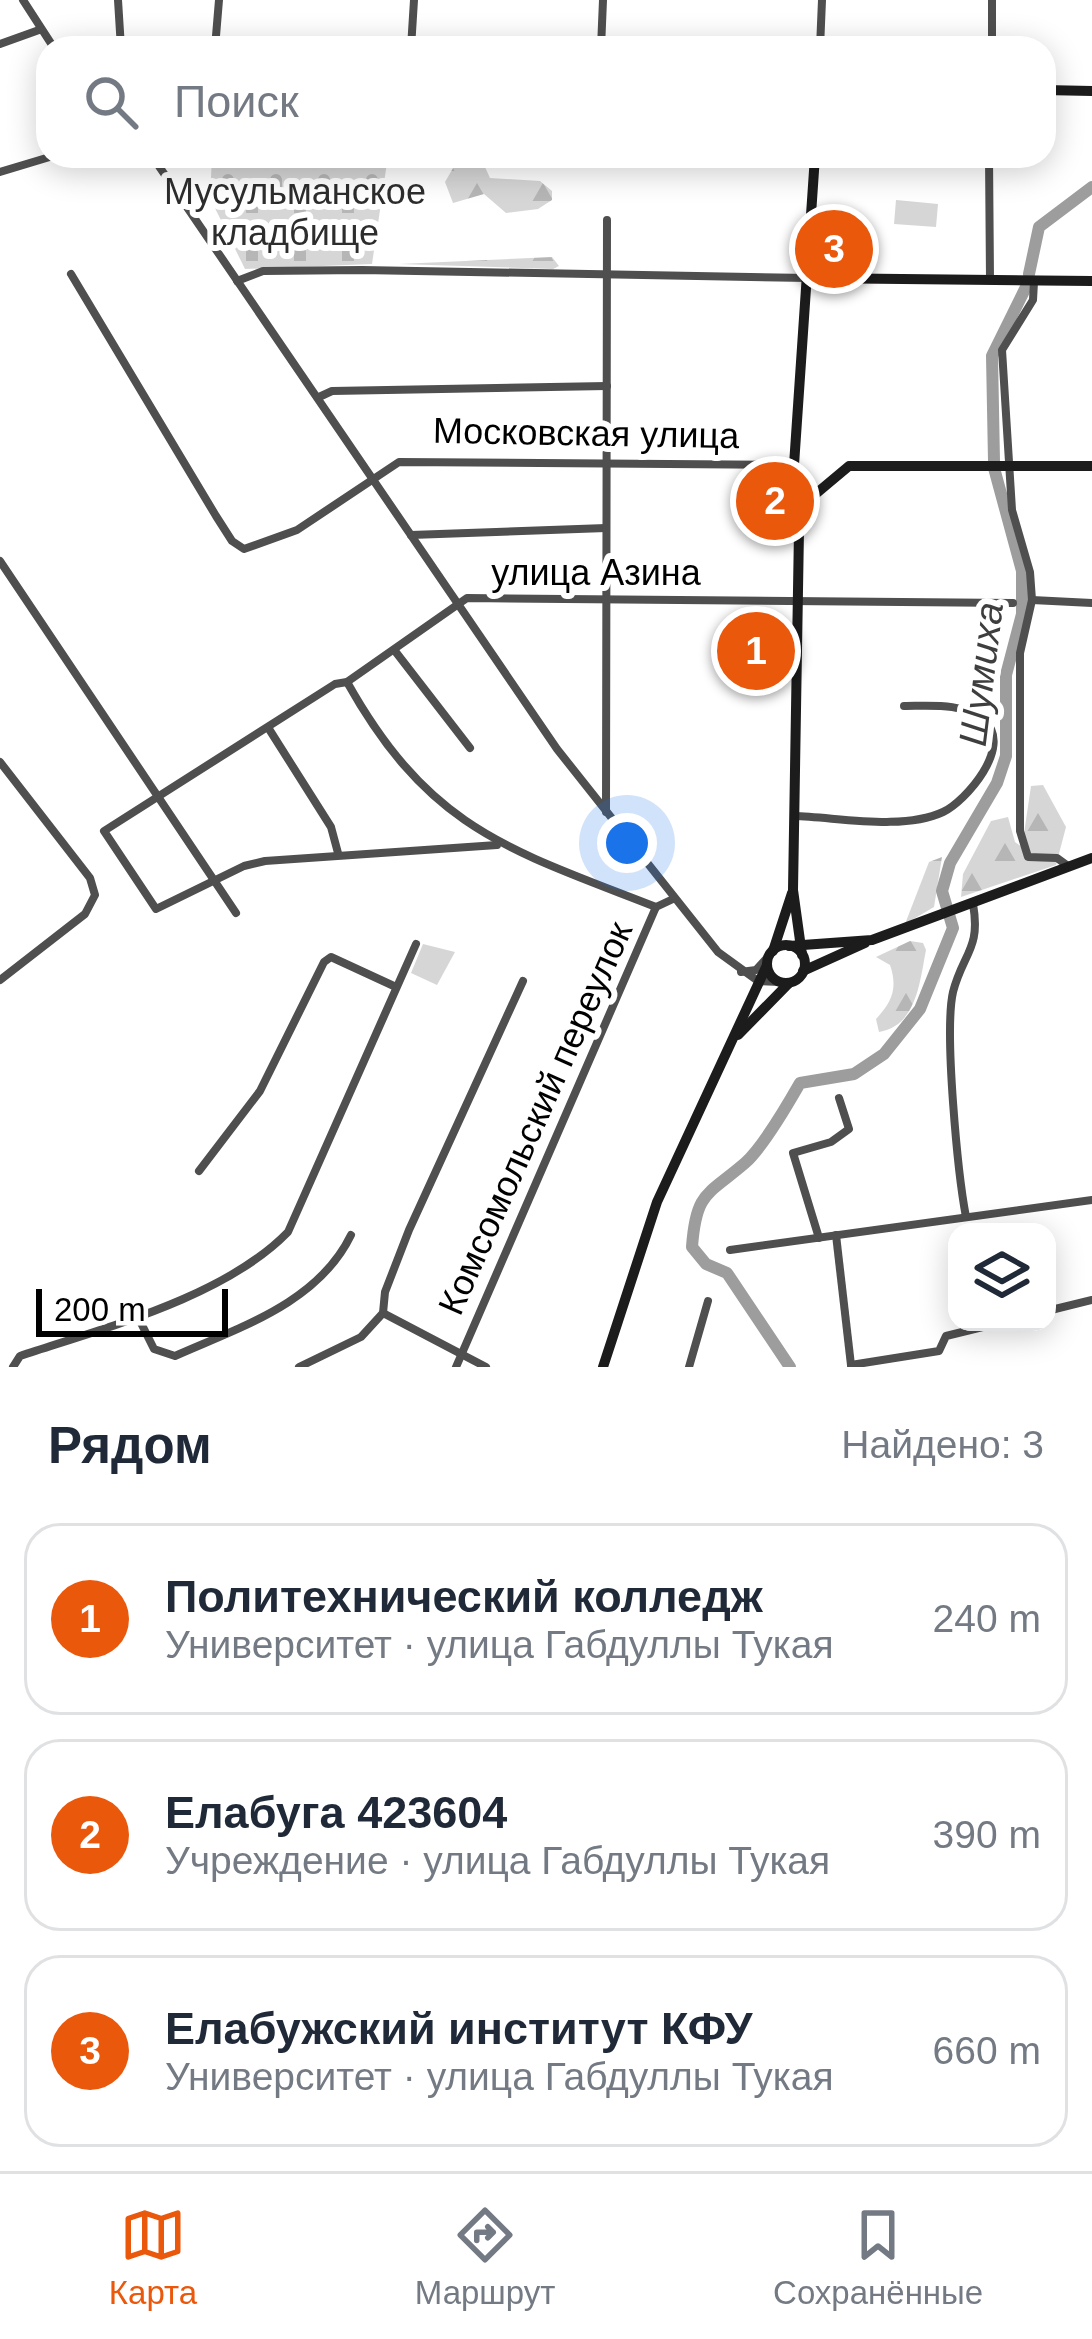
<!DOCTYPE html>
<html lang="ru">
<meta charset="utf-8">
<style>
body{margin:0;font-family:Helvetica,sans-serif;background:#f2f2f3;color:#1f2937}
.controls{position:absolute;right:36px;bottom:36px;display:grid;overflow:hidden;border-radius:24px;box-shadow:0 6px 30px #0003}
.controls button{width:108px;height:108px;display:grid;place-items:center;padding:0;border:0;border-bottom:3px solid #e0e1e3;background:#fff;color:#1f2937;font:60px sans-serif}
.scale{position:absolute;left:36px;bottom:30px;width:192px;box-sizing:border-box;padding-left:12px;border:6px solid #000;border-top:0;font-size:33px;line-height:42px;white-space:nowrap;color:#000;-webkit-text-stroke:9px #fff;paint-order:stroke}
.you{position:absolute;left:627px;top:843px;width:42px;height:42px;margin:-30px;border:9px solid #fff;border-radius:50%;background:#1a73e8;box-shadow:0 0 0 18px #1a73e833}
.badge{display:grid;place-items:center;width:78px;height:78px;border-radius:50%;background:#ea580c;color:#fff;font-size:39px;font-weight:700}
.pin{position:absolute;translate:-50% -50%;border:6px solid #fff;box-shadow:0 3px 12px #0006}
.list{margin:0;padding:0;list-style:none}
h2{display:flex;justify-content:space-between;align-items:center;height:156px;margin:0;padding:0 48px;font-size:51px}
h2 small{font-size:39px;font-weight:400;color:#747a83}
.list li{display:grid;grid-template-columns:78px 1fr auto;gap:36px;align-items:center;box-sizing:border-box;height:192px;margin:0 24px 24px;padding:0 24px;border:3px solid #e0e1e3;border-radius:36px}
.list b{display:block;font-size:45px;white-space:nowrap}
.list p{margin:0;font-size:39px;white-space:nowrap;color:#747a83}
.list em{font-size:39px;font-style:normal;color:#747a83}
.icon{flex:none;width:66px;height:66px;fill:none;stroke:currentColor;stroke-width:2;stroke-linecap:round;stroke-linejoin:round}
.map{position:relative;flex:none;width:1092px;height:1367px;overflow:hidden}
.search{position:absolute;background:#fff;box-shadow:0 6px 30px #0003;left:36px;right:36px;top:36px;height:132px;display:flex;align-items:center;gap:30px;box-sizing:border-box;padding:0 42px;border-radius:36px;color:#747a83;font-size:45px}
.sheet{height:804px;background:#fff}
nav{display:flex;justify-content:space-around;align-items:center;box-sizing:border-box;height:168px;border-top:3px solid #e0e1e3;background:#fff;font-size:33px;color:#747a83}
nav a{display:grid;justify-items:center;gap:6px}
nav .on{color:#ea580c}
.map>svg:first-child{display:block}
</style>
<div class="map">
<svg width="1092" height="1367" viewBox="0 0 1092 1367">
<defs>
<pattern id="forest-firs" width="22" height="20" patternUnits="userSpaceOnUse" patternTransform="scale(3)"><rect width="22" height="20" fill="#d6d6d6"/><path d="M5 1l3.5 6h-7zM16 11l3.5 6h-7z" fill="#b6b6b6"/></pattern>
<pattern id="cemetery-stones" width="16" height="16" patternUnits="userSpaceOnUse" patternTransform="scale(3)"><rect width="16" height="16" fill="#d6d6d6"/><path d="M2 7V4a2 2 0 0 1 4 0v3zM10 15v-3a2 2 0 0 1 4 0v3z" fill="#b6b6b6"/></pattern>
</defs>
<rect width="100%" height="100%" fill="#fff"/>
<!-- grass -->
<g fill="#d6d6d6">
<path d="M896,200L938,204L936,227L894,224Z"/>
<path d="M423,944L455,952L437,985L411,973Z"/>
</g>
<!-- forest -->
<g fill="url(#forest-firs)">
<path d="M460,156H480L490,178L540,181L552,191V200L538,209L506,213L484,194L453,203L445,182Z"/>
<path d="M552,257L559,266L553,269L399,264Z"/>
<path d="M1043,785L1066,827L1056,865L961,897L963,874L991,821L1008,817L1015,842L1022,847L1031,786Z"/>
<path d="M942,857L934,907L905,924L929,862Z"/>
<path d="M910,941L923,943L926,950C920,980 917,1026 879,1032L876,1019C892,1002 898,988 890,965L876,957Z"/>
</g>
<!-- cemetery -->
<path fill="url(#cemetery-stones)" d="M212,156H388L372,264L245,269L210,198Z"/>
<g fill="none" stroke-linecap="round" stroke-linejoin="round">
<!-- river -->
<g stroke="#9d9d9d" stroke-width="12">
<path d="M1029,274L1039,227L1092,187"/>
<path d="M994,461L992,356L1026,287"/>
<path d="M790,1367L727,1273L706,1264L692,1247C696,1191 708,1195 745,1163C762,1148 788,1104 800,1083L854,1074L884,1054L920,1009L953,928L942,891L950,863L997,783L1006,756V675L1022,614V571L994,468"/>
</g>
<!-- street -->
<g stroke="#4f4f4f" stroke-width="8">
<path d="M23,0L54,48"/>
<path d="M118,0L121,48"/>
<path d="M0,44L39,30"/>
<path d="M215,48L219,0"/>
<path d="M411,48L414,0"/>
<path d="M601,48L603,0"/>
<path d="M820,48L822,0"/>
<path d="M992,48V0"/>
<path d="M152,156L557,749L718,952L758,981L780,982"/>
<path d="M989,156L990,279"/>
<path d="M0,172L53,156"/>
<path d="M71,274L216,516L232,541L244,549L297,530L399,462L794,465"/>
<path d="M237,281L263,271L362,270L809,278"/>
<path d="M1034,282L1033,300L1002,350L1012,510L1030,572L1032,600L1020,653V831L1028,857L1057,858L1068,866"/>
<path d="M319,397L332,391L607,386"/>
<path d="M411,535L606,528"/>
<path d="M0,561L236,913"/>
<path d="M1032,600L1092,603"/>
<path d="M395,651L470,748"/>
<path d="M347,682C430,830 508,849 656,907"/>
<path d="M269,729L331,827L338,853"/>
<path d="M0,762L90,878L95,895L85,914L0,980"/>
<path d="M606,812L607,220"/>
<path d="M794,816C837,817 902,831 943,812C966,801 1013,747 985,721C965,702 928,706 904,706"/>
<path d="M497,845L265,861L244,866L156,909L104,831L335,684L347,682L467,598L1013,603"/>
<path d="M741,972L756,970L767,958"/>
<path d="M199,1171L260,1091L324,962L331,957L396,987"/>
<path d="M966,1217C958,1175 944,1032 953,992C963,953 981,949 973,904"/>
<path d="M836,1235L851,1365"/>
<path d="M819,1238L793,1153L831,1142L849,1129L839,1098"/>
<path d="M730,1250L1092,1200"/>
<path d="M1047,1311L1092,1300"/>
<path d="M383,1313L486,1367"/>
<path d="M137,1315L154,1349L175,1356C240,1327 318,1303 351,1235"/>
<path d="M851,1365L939,1351L946,1336L1003,1322"/>
<path d="M13,1367L20,1356C104,1328 225,1297 288,1232L416,944"/>
<path d="M299,1367L361,1337L383,1313L385,1292L409,1230L523,981"/>
<path d="M456,1367L656,907L673,899"/>
<path d="M689,1367L708,1301"/>
</g>
<!-- secondary -->
<g stroke="#1c1c1c" stroke-width="10">
<path d="M1044,90L1092,91"/>
<path d="M809,278L1092,281"/>
<path d="M801,515L806,502L849,466H1092"/>
<circle cx="786" cy="964" r="19"/>
<path d="M789,946L872,940L1092,858"/>
<path d="M773,951L792,893"/>
<path d="M802,955L793,890L799,530L794,465L815,156"/>
<path d="M803,971L865,943"/>
<path d="M738,1035L789,983"/>
<path d="M603,1367L657,1202L767,965"/>
</g>
</g>
<g text-anchor="middle" dominant-baseline="central" stroke-width="12" stroke-linejoin="round" paint-order="stroke">
<!-- park labels -->
<g font-size="36" fill="#2d2d2d" stroke="#fff">
<text x="295" y="191">Мусульманское<tspan x="295" dy="41">кладбище</tspan></text>
</g>
<!-- street labels -->
<g font-size="36" fill="#000" stroke="#fff">
<text transform="translate(586 433) rotate(1)">Московская улица</text>
<text x="596" y="572">улица Азина</text>
<text transform="translate(535 1118) rotate(-66)">Комсомольский переулок</text>
</g>
<!-- water labels -->
<g font-size="39" font-style="italic" fill="#3e3e3e" stroke="#fff">
<text transform="translate(981 674) rotate(-83)">Шумиха</text>
</g>
</g>
</svg>
<div class="controls">
<button><svg class="icon" aria-label="layers" viewBox="0 0 24 24"><path d="M12 4l9 5-9 5-9-5zM3 14l9 5 9-5"/></svg></button>
</div>
<div class="scale">200 m</div>
<div class="you"></div>
<div class="pin badge" style="left:756px;top:651px">1</div>
<div class="pin badge" style="left:775px;top:501px">2</div>
<div class="pin badge" style="left:834px;top:249px">3</div>
<div class="search"><svg class="icon" aria-label="search" viewBox="0 0 24 24"><circle cx="10" cy="10" r="6"/><path d="M15 15l6 6"/></svg>Поиск</div>
</div>
<section class="sheet">
<h2>Рядом<small>Найдено: 3</small></h2>
<ul class="list">
<li><span class="badge">1</span><div><b>Политехнический колледж</b><p>Университет · улица Габдуллы Тукая</p></div><em>240 m</em></li>
<li><span class="badge">2</span><div><b>Елабуга 423604</b><p>Учреждение · улица Габдуллы Тукая</p></div><em>390 m</em></li>
<li><span class="badge">3</span><div><b>Елабужский институт КФУ</b><p>Университет · улица Габдуллы Тукая</p></div><em>660 m</em></li>
</ul>
</section>
<nav>
<a class="on"><svg class="icon" aria-label="map" viewBox="0 0 24 24"><path d="M3 6l6-2 6 2 6-2v14l-6 2-6-2-6 2zM9 4v14M15 6v14"/></svg>Карта</a>
<a><svg class="icon" aria-label="directions" viewBox="0 0 24 24"><path d="M12 3l9 9-9 9-9-9zM9 14v-3h6M13 9l2 2-2 2"/></svg>Маршрут</a>
<a><svg class="icon" aria-label="saved" viewBox="0 0 24 24"><path d="M7 4h10v16l-5-4-5 4z"/></svg>Сохранённые</a>
</nav>
